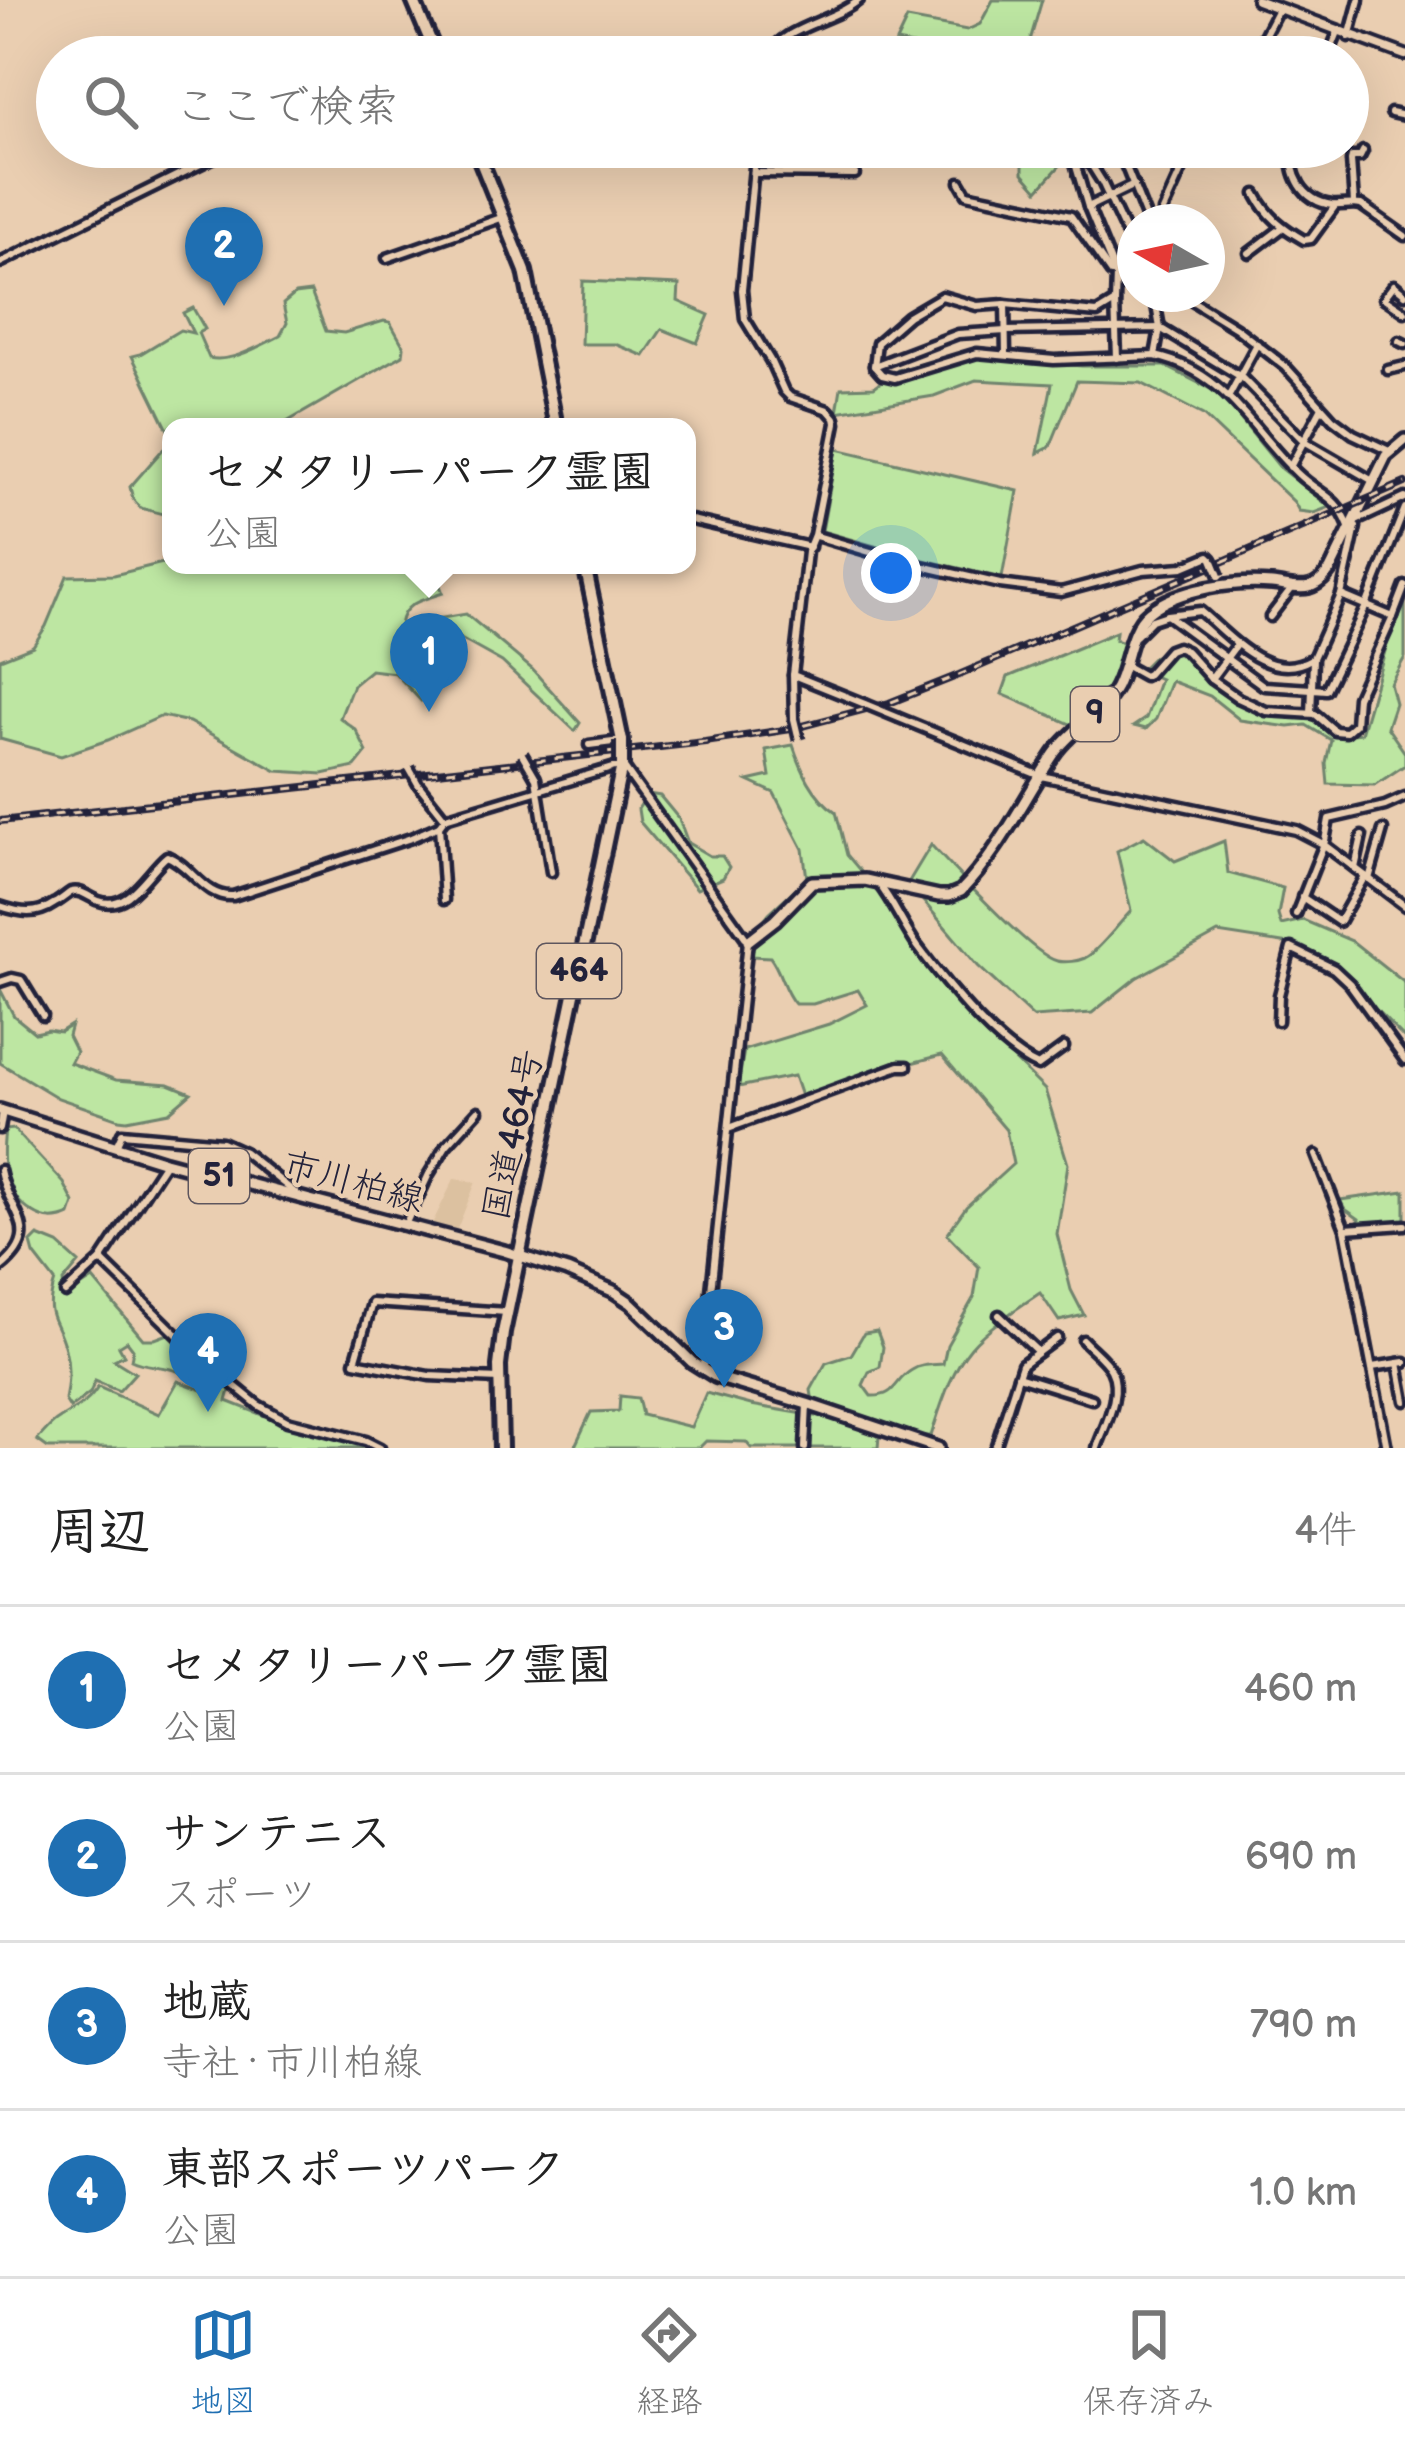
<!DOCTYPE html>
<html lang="ja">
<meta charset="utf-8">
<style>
body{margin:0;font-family:"Balsamiq Sans","Klee One",sans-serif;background:#f6f6f6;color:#222}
.compass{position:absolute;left:1117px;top:204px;width:108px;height:108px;border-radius:50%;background:#fff;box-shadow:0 12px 48px #0002;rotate:279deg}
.you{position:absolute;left:891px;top:573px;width:42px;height:42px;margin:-30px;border:9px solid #fff;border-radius:50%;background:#1a73e8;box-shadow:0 0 0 18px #1a73e833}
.badge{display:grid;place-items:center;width:78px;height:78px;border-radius:50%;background:#1f6fb2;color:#fff;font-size:39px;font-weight:700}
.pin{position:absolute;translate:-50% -99px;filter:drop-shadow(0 3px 6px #0008)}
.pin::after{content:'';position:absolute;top:63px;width:42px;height:36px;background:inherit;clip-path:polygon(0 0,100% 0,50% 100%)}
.popup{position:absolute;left:162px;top:418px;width:534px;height:156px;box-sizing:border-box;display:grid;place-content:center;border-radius:24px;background:#fff;filter:drop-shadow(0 3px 9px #0005);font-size:39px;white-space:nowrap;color:#767676}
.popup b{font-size:45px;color:#222}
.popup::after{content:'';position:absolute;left:50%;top:100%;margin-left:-24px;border:24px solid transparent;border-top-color:#fff}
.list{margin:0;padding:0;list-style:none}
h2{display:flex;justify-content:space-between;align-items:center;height:156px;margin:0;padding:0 48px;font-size:51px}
h2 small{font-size:39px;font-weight:400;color:#767676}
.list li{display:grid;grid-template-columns:78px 1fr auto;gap:36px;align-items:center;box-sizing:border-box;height:168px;padding:0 48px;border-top:3px solid #e0e0e0}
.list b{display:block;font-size:45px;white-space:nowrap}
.list p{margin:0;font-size:39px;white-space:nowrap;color:#767676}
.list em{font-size:39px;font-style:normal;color:#767676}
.icon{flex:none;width:66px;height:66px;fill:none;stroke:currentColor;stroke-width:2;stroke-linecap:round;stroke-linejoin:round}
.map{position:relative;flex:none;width:1405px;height:1448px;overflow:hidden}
.search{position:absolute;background:#fff;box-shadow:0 12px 48px #0002;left:36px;right:36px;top:36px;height:132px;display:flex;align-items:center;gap:30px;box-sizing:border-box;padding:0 42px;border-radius:66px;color:#767676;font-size:45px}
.sheet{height:828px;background:#fff}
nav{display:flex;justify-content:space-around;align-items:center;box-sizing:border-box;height:168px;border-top:3px solid #e0e0e0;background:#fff;font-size:33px;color:#767676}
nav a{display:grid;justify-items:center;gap:6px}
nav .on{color:#1f6fb2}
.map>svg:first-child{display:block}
</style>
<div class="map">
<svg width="1405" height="1448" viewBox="0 0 1405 1448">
<rect width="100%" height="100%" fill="#eaceb1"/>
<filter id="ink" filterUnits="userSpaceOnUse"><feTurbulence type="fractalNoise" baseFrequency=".00833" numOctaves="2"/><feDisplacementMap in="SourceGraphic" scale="24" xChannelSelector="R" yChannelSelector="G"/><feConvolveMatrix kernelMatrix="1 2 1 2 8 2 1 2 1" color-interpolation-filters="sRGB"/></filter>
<g filter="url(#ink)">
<!-- built -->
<path fill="#dcc1a0" d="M454,1179L476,1182L457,1229L432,1224Z"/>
<!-- green -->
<g fill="#bde6a2" stroke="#70846e" stroke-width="3">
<path d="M993,0H1042L1029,44L1030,57H940V50L896,42L907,19L967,30L980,24Z"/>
<path d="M1023,147H1059L1067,158L1038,190L1023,173Z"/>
<path d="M583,281L679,285L678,301L709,315L697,343L662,329L644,356L615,344H581Z"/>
<path d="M311,292L326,331L344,333L384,321L390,322L404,347L403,355L278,427H171V436L132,356L140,354L180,330L193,333L183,313L193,308L205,329L198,333L209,358C232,363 259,346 280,336L287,323L283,304L295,294Z"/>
<path d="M982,349L1005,359L1082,366H1165L1220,394L1281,469L1330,507L1314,513L1299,511L1294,502L1203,415L1141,383L1077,381L1050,447L1038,453L1052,384L976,380L934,396L837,412L841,388L874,387L898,370Z"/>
<path d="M171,440V516L140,508L133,499L130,487Z"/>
<path d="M837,449L1018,491L1002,578L924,560L822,531Z"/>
<path d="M171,561V565H432L443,593C423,600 403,602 400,625L466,614L532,669L580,723L575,731L502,662L459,638C456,641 446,651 445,655C436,674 440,687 421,701L395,673L371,670L353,685L340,718L356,730L367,752L355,767L323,774L277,771L189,722L162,716L108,740L61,756L0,739V659L33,646L46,626L67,576L114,575Z"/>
<path d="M1405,591V657L1390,684L1395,703L1387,727L1405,753V765L1375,785L1328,784L1326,763L1331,740L1306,725L1289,727L1240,720L1210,696L1171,681L1156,719L1146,729L1134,726L1146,718L1160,679L1140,670L1153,657L1175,647L1259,709L1308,714L1334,736L1361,733L1395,617Z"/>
<path d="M1116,632L1115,640L1124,643C1113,681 1105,699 1075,726L1002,694L1008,677Z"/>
<path d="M793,745C801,769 813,797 836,812L847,855L879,893L946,992L1045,1090L1068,1164L1057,1234L1071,1290L1084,1315L1059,1321L1040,1293C1019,1307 987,1328 971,1347C950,1372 941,1406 931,1436H879L878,1448H751L746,1442L706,1441L699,1448H574L591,1412L619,1411L620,1396L638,1398L642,1415L691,1427L706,1393L751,1405L815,1416L811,1390L826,1363L851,1355L864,1333L877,1331L883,1347L880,1367L869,1372L863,1385L871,1396C897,1397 894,1380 912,1370C921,1364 932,1365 943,1364L947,1345L974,1297L979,1267L947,1234L966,1207L1013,1164L1006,1130L942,1055L850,1079L802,1099L794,1076L738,1087L744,1050L829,1024L867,1005L858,990L813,1004H795C782,989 782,973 770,957L750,956L752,946L748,934L756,930L769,913L807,878L803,849L774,793L748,781L770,776L766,750Z"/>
<path d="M648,794L660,796L679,819L688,843L710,856H722L729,867L723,878L697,889L640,822L638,809Z"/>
<path d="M1144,837L1175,861L1224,841L1228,873L1283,888L1278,915L1281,925L1303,920L1352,941L1405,983V1039L1333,966L1295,945L1218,933L1136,978L1092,1013L1033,1017L978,966L908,883L931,845C952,867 1033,956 1057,961C1066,963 1078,961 1085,958C1098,952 1119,923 1131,911L1117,851Z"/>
<path d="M0,989L14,1016L35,1033L48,1030L60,1032L71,1025L68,1036L76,1052L70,1063L116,1080L169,1084L191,1093L169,1112L127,1120L119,1119L58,1098L0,1063Z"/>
<path d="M14,1129L64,1183L74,1203L70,1215C56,1221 46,1221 32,1212C2,1193 1,1163 5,1130Z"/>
<path d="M1405,1191V1221L1397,1225L1358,1224L1359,1219L1345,1209L1340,1200Z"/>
<path d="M38,1236L58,1244L79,1263L63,1282L65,1297L93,1279L143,1339H155L168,1334L194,1359L231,1387L227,1401L285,1424L375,1448H48L37,1440C44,1433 50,1424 59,1419C74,1409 88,1404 98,1387L159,1414L178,1381L211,1393C200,1383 189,1374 174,1370C159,1365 145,1367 131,1360L133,1349L127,1341L119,1346L124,1355L114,1360L135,1373L119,1391L95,1381L90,1393L70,1408L65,1400C68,1383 70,1367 65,1349C57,1317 43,1318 55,1281L34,1254L31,1243Z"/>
</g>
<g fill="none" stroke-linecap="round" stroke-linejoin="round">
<defs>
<g id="street">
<path d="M1349,37L1359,0"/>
<path d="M416,57L433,48"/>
<path d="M766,57C786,25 831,23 859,0"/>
<path d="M1253,57L1278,9"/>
<path d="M1328,57L1338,32"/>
<path d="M1391,113L1405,116"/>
<path d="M756,147L742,290L745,319L770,360L784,391L790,397L828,410L835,418L836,423L814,535L807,552L793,675L865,704"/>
<path d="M1064,147L1075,163L1088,207L1116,275L1115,302L1097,313L1005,304L977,306L942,296L908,316L877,343L874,366L882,375L895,378L977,353L1054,360L1155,356C1227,372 1249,428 1298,474C1321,496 1336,494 1349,527"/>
<path d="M1080,147L1102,182L1133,248"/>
<path d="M1115,147L1124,162L1148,222"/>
<path d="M1293,147C1289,174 1302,201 1332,205C1342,206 1351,203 1361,205L1405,236"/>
<path d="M754,173L855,174"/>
<path d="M960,182L967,194L1071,216L1111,273L1135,274"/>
<path d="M1256,194C1268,217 1283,228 1304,240L1311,239L1335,206"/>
<path d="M1354,203L1351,161L1352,157H1360L1363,151"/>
<path d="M1088,207L1134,185"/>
<path d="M1163,222V211L1192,147"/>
<path d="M1249,253L1282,228"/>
<path d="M387,258L501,218"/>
<path d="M0,263L235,147"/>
<path d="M1154,294L1160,328L1155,356"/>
<path d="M1181,294L1236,328L1286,367L1333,419L1353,434L1389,451"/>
<path d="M1405,294L1394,285L1384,298L1405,312"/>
<path d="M1115,302L1117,358"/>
<path d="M1005,304L1006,354"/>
<path d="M1399,341L1405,344"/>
<path d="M874,366L958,334L1006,331L1160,328L1241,377L1304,441L1373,481"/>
<path d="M1388,370L1405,366"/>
<path d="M1230,394L1257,344"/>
<path d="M1290,467L1321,409"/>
<path d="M687,519L810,547"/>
<path d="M1356,521L1405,498"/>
<path d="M816,536L904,562L1000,584L1061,592L1143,570L1183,567L1209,556L1212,559"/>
<path d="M1341,595L1393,617L1405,586"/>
<path d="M1167,615L1200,611C1230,636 1269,684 1311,659"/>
<path d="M1270,617L1293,587"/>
<path d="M1136,636L1152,620L1167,615L1264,686L1312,689L1313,658L1341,595L1356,527"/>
<path d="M1126,666L1144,676L1148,674L1169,650L1177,647L1186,651L1211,679L1238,698L1266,711L1315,714L1335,731L1346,732L1355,724L1357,697L1393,617"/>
<path d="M793,675L794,719"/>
<path d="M1211,679L1237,644"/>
<path d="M1311,713L1312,689L1326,690L1366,606L1405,508"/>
<path d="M899,718L1041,776L1296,830L1323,844L1405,906"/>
<path d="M589,745L621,741"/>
<path d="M536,778L551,872"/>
<path d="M418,784L445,818L622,765L748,941L703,1367"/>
<path d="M439,826L444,900"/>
<path d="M1355,868L1362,836"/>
<path d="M1369,879L1383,830"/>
<path d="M878,883C894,903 903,926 918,947C945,983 997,1048 1038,1066L1064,1047"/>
<path d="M1302,897L1339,922L1365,876"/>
<path d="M0,906C21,913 36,916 55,903C58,902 69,893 71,892C81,889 90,898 99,901C129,912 148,871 167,856C192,866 204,898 233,896L411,838L439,826L445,818"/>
<path d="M1296,914L1325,841L1329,819L1385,806L1405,797"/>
<path d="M0,982L12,978L21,980L43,1016"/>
<path d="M1278,1021L1279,995L1291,948L1334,969L1350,984L1405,1060"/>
<path d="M729,1128L899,1066H907"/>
<path d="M0,1129L3,1111"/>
<path d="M116,1146L122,1133L222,1142L244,1152L298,1195"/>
<path d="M1316,1155L1345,1229L1387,1448"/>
<path d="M0,1170C8,1213 46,1231 0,1268"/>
<path d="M201,1171L198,1182L228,1191"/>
<path d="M405,1225L429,1174L446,1146L478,1111"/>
<path d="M1345,1229L1405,1225"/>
<path d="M101,1260L203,1360L258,1405L287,1421L366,1441L380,1448"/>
<path d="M65,1293L101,1260L164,1164"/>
<path d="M999,1315L1038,1352"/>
<path d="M1083,1340C1091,1349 1105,1359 1111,1370C1123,1393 1105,1425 1097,1448"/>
<path d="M1398,1363L1405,1401"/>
<path d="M1372,1367L1405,1362"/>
<path d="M1018,1376L1092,1399"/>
<path d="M499,1379L429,1376L355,1362L372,1303L507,1312"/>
<path d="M805,1448L807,1404"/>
<path d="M995,1448L1022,1364L1057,1338"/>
</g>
<path id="secondary" d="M1257,0L1405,55"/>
<g id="primary">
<path d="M748,941L775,920L812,882L865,880L939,896H949L961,891C999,852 1024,799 1054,754C1071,729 1101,715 1116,687C1128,664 1128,629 1149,612C1179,588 1235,581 1272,584C1284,585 1297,590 1309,587C1319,584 1324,578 1330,570L1386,456L1405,440"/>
<path d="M0,1110L165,1162L504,1251L567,1271L613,1291L631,1303L692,1362L716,1377L807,1404L938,1448"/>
</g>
<g id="highway">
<path d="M413,0L437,57"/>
<path d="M475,147L525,271L556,427"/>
<path d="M585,565L622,741"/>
<path d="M501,1448L499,1366L503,1333L622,765"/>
</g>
</defs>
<!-- street casing -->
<use href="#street" stroke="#22223b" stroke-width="15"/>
<!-- secondary casing -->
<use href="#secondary" stroke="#22223b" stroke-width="16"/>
<!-- primary casing -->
<use href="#primary" stroke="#22223b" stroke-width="18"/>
<!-- highway casing -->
<use href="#highway" stroke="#22223b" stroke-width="20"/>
<!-- street -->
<use href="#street" stroke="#eaceb1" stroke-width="6"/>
<!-- secondary -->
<use href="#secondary" stroke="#eaceb1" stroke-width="8"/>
<!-- primary -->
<use href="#primary" stroke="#eaceb1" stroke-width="9"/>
<!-- highway -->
<use href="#highway" stroke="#eaceb1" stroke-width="10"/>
<defs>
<path id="rail" d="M0,821L705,742L791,729L889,703L959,675L1405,483"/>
</defs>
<!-- rail casing -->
<use href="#rail" stroke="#22223b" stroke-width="8"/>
<!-- rail -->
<use href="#rail" stroke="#eaceb1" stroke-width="3" stroke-dasharray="9" stroke-linecap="butt"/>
<defs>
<g id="street-bridge">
<path d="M1212,559L1219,576"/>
<path d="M865,704L899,718"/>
<path d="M794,719L799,740"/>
<path d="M522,754L536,778"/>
<path d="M409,768L418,784"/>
</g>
<path id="highway-bridge" d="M622,741V765"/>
</defs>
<!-- street-bridge casing -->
<use href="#street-bridge" stroke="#22223b" stroke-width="15" stroke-linecap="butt"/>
<!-- highway-bridge casing -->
<use href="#highway-bridge" stroke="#22223b" stroke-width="20" stroke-linecap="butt"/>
<!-- street-bridge -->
<use href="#street-bridge" stroke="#eaceb1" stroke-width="6"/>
<!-- highway-bridge -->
<use href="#highway-bridge" stroke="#eaceb1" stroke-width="10"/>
</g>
</g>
<g text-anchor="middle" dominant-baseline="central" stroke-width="9" stroke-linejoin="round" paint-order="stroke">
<!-- shield labels -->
<g fill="#eaceb1" stroke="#5e565e" stroke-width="3">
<rect x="1071" y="687" width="48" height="54" rx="9"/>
<rect x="537" y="944" width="84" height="54" rx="9"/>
<rect x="189" y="1149" width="60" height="54" rx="9"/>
</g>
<g font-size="33" font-weight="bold" fill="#22223b">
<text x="1095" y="714">9</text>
<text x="579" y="971">464</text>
<text x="219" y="1176">51</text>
</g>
<!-- street labels -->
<g font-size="36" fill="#22223b" stroke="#eaceb1">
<text transform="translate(514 1135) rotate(-78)">国道464号</text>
<text transform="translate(353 1183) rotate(15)">市川柏線</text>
</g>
</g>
</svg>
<svg class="compass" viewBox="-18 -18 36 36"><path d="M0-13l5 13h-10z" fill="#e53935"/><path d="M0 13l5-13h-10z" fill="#767676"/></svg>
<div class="you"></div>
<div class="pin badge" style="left:429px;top:712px">1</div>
<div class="popup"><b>セメタリーパーク霊園</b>公園</div>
<div class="pin badge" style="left:224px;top:306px">2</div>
<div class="pin badge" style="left:724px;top:1388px">3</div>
<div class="pin badge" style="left:208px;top:1412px">4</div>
<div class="search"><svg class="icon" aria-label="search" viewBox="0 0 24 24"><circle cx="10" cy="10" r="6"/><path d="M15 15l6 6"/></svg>ここで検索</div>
</div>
<section class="sheet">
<h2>周辺<small>4件</small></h2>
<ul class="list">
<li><span class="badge">1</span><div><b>セメタリーパーク霊園</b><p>公園</p></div><em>460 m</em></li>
<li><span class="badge">2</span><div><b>サンテニス</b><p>スポーツ</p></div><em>690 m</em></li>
<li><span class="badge">3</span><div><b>地蔵</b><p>寺社 · 市川柏線</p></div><em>790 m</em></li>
<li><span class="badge">4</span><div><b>東部スポーツパーク</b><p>公園</p></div><em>1.0 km</em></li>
</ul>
</section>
<nav>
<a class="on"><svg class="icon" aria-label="map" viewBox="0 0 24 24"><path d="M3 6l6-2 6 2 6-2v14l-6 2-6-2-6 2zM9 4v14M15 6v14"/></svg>地図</a>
<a><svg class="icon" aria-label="directions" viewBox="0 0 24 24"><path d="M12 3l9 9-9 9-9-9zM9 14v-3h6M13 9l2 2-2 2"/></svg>経路</a>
<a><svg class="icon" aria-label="saved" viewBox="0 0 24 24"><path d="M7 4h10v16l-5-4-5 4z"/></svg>保存済み</a>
</nav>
